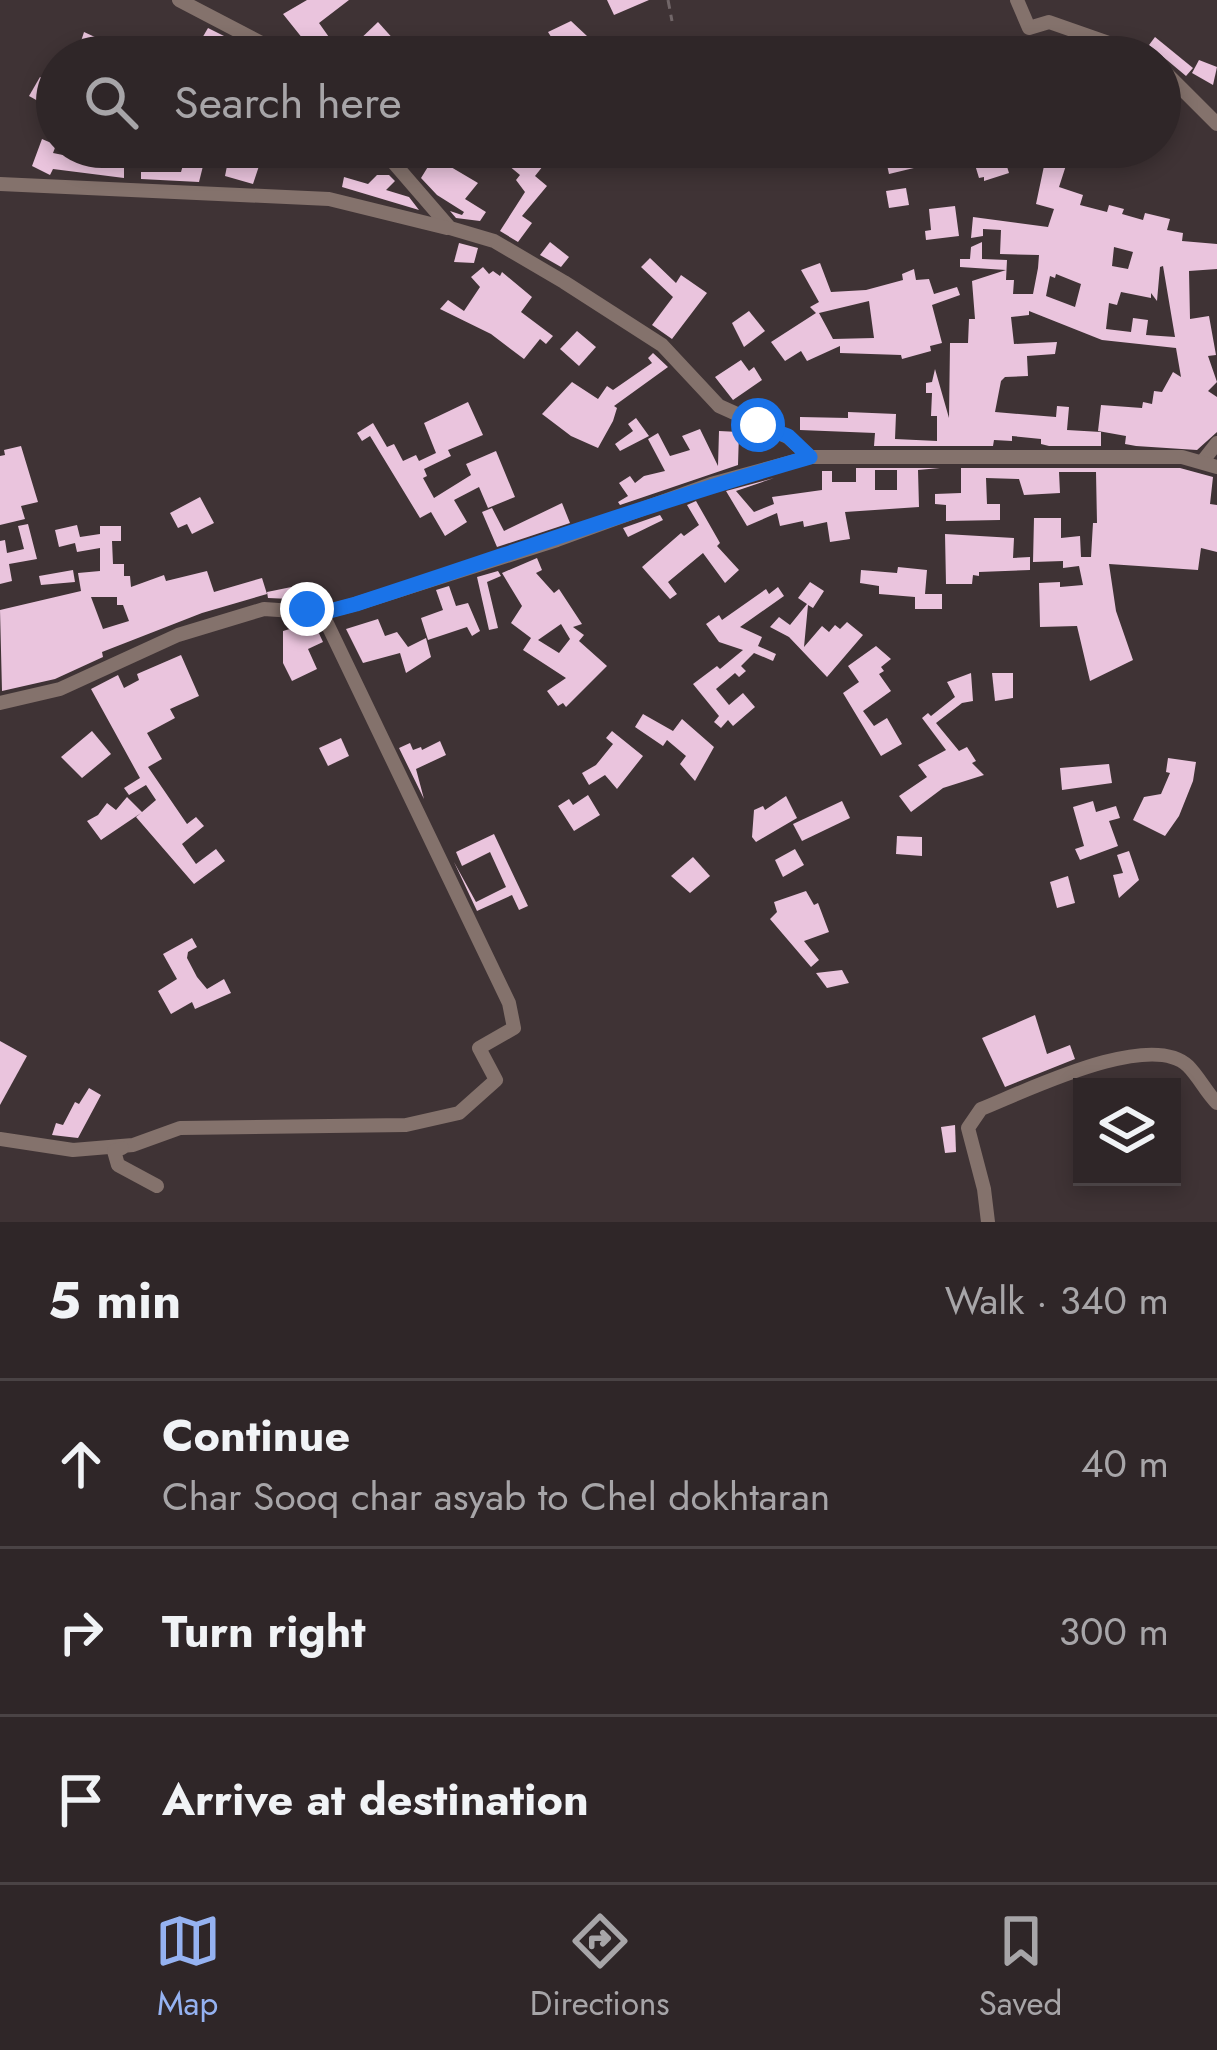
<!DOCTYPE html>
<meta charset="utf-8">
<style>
body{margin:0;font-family:Jost,sans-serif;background:#372e30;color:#f1f3f6}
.controls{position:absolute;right:36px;bottom:36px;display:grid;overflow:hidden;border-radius:0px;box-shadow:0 6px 18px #0003}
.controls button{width:108px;height:108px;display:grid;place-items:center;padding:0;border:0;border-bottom:3px solid #4a4345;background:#2f2628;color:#f1f3f6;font:60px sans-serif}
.stop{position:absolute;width:36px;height:36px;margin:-27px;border:9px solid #1a73e8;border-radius:50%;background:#fff}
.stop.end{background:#1a73e8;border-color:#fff;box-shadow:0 3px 12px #0008}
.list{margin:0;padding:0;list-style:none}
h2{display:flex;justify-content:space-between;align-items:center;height:156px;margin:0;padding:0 48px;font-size:51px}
h2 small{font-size:39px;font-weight:400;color:#a7a5a8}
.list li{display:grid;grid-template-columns:78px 1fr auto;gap:36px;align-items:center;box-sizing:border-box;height:168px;padding:0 48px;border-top:3px solid #4a4345}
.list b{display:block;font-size:45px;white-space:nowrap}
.list p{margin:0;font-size:39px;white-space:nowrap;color:#a7a5a8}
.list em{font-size:39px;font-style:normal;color:#a7a5a8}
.icon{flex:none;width:66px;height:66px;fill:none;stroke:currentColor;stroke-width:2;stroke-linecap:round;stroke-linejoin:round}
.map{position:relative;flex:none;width:1217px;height:1222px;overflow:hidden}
.search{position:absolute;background:#2f2628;box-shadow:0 6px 18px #0003;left:36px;right:36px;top:36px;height:132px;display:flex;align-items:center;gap:30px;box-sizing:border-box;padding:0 42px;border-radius:66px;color:#a7a5a8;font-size:45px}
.sheet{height:660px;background:#2f2628}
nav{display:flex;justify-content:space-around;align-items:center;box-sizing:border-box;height:168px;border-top:3px solid #4a4345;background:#2f2628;font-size:33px;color:#a7a5a8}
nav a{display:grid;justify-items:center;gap:6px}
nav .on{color:#95b2f1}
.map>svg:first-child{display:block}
</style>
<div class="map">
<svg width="1217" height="1222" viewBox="0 0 1217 1222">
<rect width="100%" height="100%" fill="#3f3335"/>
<!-- building -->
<g fill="#eac4dd" fill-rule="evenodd">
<path d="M307,0H349L319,23L336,47L322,57H308L302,48L307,44L283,14Z"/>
<path d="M607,0H649L614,15Z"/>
<path d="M571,21L587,36L559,57H542L537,51L553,40L548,32Z"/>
<path d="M378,22L396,42L379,57H365L354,45Z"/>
<path d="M208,28L246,47L240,57H220L198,45Z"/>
<path d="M84,32L108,43L103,57H76Z"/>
<path d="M1155,37L1193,68L1186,76L1149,45Z"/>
<path d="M903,41L909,57H865L864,56Z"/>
<path d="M1199,60L1217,67L1213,85L1192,73Z"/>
<path d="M40,77L57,86L47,106L29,96Z"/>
<path d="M42,139L56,145L53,153L98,162L97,167L124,166V178L53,169L50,175L32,166Z"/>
<path d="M399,147H434L411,166Z"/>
<path d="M883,147H913L918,167L889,174Z"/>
<path d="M1001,147L1009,173L984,181V177L979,178L972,155Z"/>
<path d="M1048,147L1070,153L1059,187L1083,195L1080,205L1107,212L1109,205L1124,209L1122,214L1143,220L1145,213L1170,219L1167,230L1183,233L1182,241L1217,244V269L1189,271L1190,319L1209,316L1216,355L1208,356L1217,382L1208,391L1217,397V432L1197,450L1136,446L1125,444L1126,436L1098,431L1101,405L1142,408L1143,402L1152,404L1154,391L1162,392L1173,372L1181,377L1176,348L1102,340L1029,311V315L1011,317L1014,344L1057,342L1055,354L1027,356L1028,376L1005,377L1001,381L995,412L1056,417L1057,406L1069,407L1067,430L1101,432V446H1049L1041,444V439L1012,436V441L994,440L993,446H874L875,433L800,430V417L848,418V412L896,414L895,439L937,441V416H931L932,393H926V383L932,382L935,369L949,418L950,343H968L969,319H975L972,281L1006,270L960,267V259H970L971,247L982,242V259L1007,260L1006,280H1014L1013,294H1033L1038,268L1039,255L1000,254L1001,230L983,229V236L971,238L973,217L1048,227L1054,209L1036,204ZM1114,247L1133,252L1128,269L1112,266ZM1163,266L1175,337L1146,335L1148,320L1133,318L1131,332L1106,329L1109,303L1117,305L1121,292L1151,298V293L1157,301L1160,267ZM1056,274L1081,284L1075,307L1046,296L1050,276L1055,278Z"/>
<path d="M188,148L206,154L199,182L141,179V172H181Z"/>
<path d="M523,148L543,166L535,176L547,186L522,216L532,223L518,242L500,231L525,192L516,180L520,175L508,165Z"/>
<path d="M230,151L261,160L253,184L225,176Z"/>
<path d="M434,157L478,183L465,199L486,212L480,221L456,218L450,211L462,215L464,212L437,195L421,178Z"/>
<path d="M377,175H389L395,181L386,190L409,197L419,210L342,187L344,177L368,184Z"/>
<path d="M906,188L909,205L889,208L886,191Z"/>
<path d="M955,206L959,236L926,240L925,231L931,230L929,209Z"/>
<path d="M550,242L569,257L561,267L540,255Z"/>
<path d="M459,243L478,248L474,263L454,262Z"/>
<path d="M650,258L676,283L681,275L707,293L672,339L652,325L673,297L641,267Z"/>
<path d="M820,263L831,292L866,290L903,280L902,274L914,269L916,280L929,279L934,294L957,287L960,295L932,305L942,343L930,346L931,351L902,359L901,355L840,353V346L807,361L801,351L785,361L771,342L816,313L810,307L819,302L801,270ZM869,301L874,338L833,339L819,313Z"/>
<path d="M483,267L489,274L493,271L500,276L502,272L532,297L521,312L553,336L546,344L540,339L524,359L491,334L440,309L448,300L464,311L480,287L471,277Z"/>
<path d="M749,311L765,331L744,347L732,323Z"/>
<path d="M577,331L596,347L579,366L560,349Z"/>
<path d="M653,353L668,367L614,406L617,408L613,421L598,448L571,436L542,414L572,382L598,399L607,386L613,390L652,363L648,358Z"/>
<path d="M741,360L749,371L754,367L762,380L733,400L715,377Z"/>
<path d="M468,402L483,435L448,450L451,456L424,469L427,476L423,478L434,498L471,475L466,464L496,451L515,497L488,508L479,487L454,500L467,522L445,536L431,512L420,518L370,436L362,441L357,433L373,423L387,447L394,444L403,461L416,455L419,461L436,453L424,423Z"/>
<path d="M636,418L649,436L620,451L615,444L633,431L628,424Z"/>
<path d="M700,429L718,466L719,431L739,432L738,465L620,505L618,502L628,496L619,483L630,476L635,483L644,476L665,471L648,439L658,433L670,456L690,450L682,436Z"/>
<path d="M21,446L38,502L21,506L25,519L0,525V456L5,455L4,450Z"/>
<path d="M856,468H940L918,470L919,507L845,512L850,539L830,542L827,522L804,527L803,521L780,526L777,513L747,526L726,491L774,478L736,491L754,512L774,504L772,497L822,490V471H832V482H856ZM875,470H897V490H875Z"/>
<path d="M961,468H1180L1213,477L1210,504L1217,505V552L1201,548L1198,570L1109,564L1116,611L1133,660L1090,681L1077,626L1040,627L1039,583L1060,582V587L1083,585L1079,566L1063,568V561L1033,562L1034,518H1061V538L1080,536L1081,557H1091L1093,523H1097L1096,472H1059L1060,493L1024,495L1019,479L986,478L987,504H1000V520L946,521V505L935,504V494L961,493Z"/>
<path d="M200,497L214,523L192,534L187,524L178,528L170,513Z"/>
<path d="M696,501L720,543L717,546L739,570L725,583L703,553L668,582L677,594L670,599L642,567L681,533L684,536L699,525L687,505Z"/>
<path d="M562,503L570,523L497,547L482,512L492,508L504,531Z"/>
<path d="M660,515L663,520L628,537L623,528Z"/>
<path d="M28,524L37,559L9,564L12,581L0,584V541L5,540L7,553L24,549L18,526Z"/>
<path d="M77,525L80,537L100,534V526H121V541H112L113,564H124V576H130L131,587L164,575L166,581L207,571L214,592L262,578L267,594L202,613L102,652L103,657L55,679L2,691L0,610L81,591L78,573L100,571V548L77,552L75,543L59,547L55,530ZM91,597H117V605H123L129,621L103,629Z"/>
<path d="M945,534L1014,538L1013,558L1030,557V570L979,572V576L973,575L972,584H946Z"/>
<path d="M537,558L542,570L536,573L554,593L559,589L582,624L573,627L584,635L579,641L607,666L566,707L563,703L558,706L547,691L566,678L523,650L531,638L511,623L522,606L502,573ZM561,624L570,639L559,653L538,640Z"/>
<path d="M898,567L927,570L925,594H942V609H915V597L879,594V586L860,583L861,570L897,573Z"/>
<path d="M73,570L75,582L41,585L39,576Z"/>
<path d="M498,571L501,576L487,582L498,628L489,630L477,577Z"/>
<path d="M810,582L824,591L813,608L808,605L804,647L822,626L829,632L835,625L840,629L847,622L863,635L827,677L789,637L770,627L779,617L790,625L807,604L798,598Z"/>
<path d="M311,583L313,600L268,598L267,592Z"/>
<path d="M449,586L456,606L468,603L480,631L472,636L467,627L428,640L421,618L443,610L436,590Z"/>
<path d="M778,587L784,596L740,627L762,637L758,646L776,654L773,661L754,653L741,666L746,671L739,677L735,673L716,689L729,705L743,693L755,707L733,726L728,720L721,728L714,722L719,716L693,684L717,666L720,669L743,650L719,642L706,624L719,615L722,620L766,589L769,594Z"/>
<path d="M378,619L385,636L397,632L408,647L426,638L431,657L406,673L400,653L363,663L346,629Z"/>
<path d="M300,626L302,633L316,627L323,642L308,649L317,669L292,681L283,663V631Z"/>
<path d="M876,646L891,659L881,667L884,671L879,674L891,691L863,711L874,726L887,718L902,744L881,756L843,693L859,682L848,666Z"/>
<path d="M181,655L199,696L170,709L175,718L147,733L162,759L148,767L187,824L196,817L204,826L182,844L196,864L216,849L225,861L194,884L136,817L141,813L101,840L87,821L98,815L107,803L116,810L127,797L142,812L156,800L146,785L129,795L124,788L140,778L91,689L118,675L124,688L139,680L137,674Z"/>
<path d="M971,673L973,701L962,703L936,723L959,751L967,747L976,761L972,763L984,775L943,788L911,812L899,796L927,777L918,765L946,750L922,718L928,713L931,716L955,697L947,682Z"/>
<path d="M992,673H1013V698L995,701Z"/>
<path d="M643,714L673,731L682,719L714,747L695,781L680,764L686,756L667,740L663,746L635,727Z"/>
<path d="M92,731L111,754L82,778L61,757Z"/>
<path d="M612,731L643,756L617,789L605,775L589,785L582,773L596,765L613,744L606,738Z"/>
<path d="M341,738L349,756L328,766L319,748Z"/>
<path d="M440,741L446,755L416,769L424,799L399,748L410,743L413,750L421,747L422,750Z"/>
<path d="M1168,758L1196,762L1193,781L1179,816L1165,836L1133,820L1144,797L1161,794L1170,773L1166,772Z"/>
<path d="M1109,764L1112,783L1062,790L1060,768Z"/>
<path d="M588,795L600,815L574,831L558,806L569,799L573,805Z"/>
<path d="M786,796L797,818L756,842L752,837L754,810L763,806L765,810Z"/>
<path d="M842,801L850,818L802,841L793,824Z"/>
<path d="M1093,801L1096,812L1116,806L1120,818L1109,821L1118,846L1080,860L1075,849L1084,846L1073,807Z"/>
<path d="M494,834L528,906L519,910L512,895L477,911L454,862L476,902L506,887L490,852L462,866L456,852Z"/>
<path d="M897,836L922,837V856L896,854Z"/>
<path d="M795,849L804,865L783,877L775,860Z"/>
<path d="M1129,851L1139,880L1119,898L1113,875L1123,873L1117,855Z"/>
<path d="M693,857L710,876L690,893L671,876Z"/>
<path d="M1068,876L1075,903L1057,908L1050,882Z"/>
<path d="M806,891L814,905L818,903L829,932L804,941L819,960L811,967L770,919L777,912L774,902Z"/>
<path d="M192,938L197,947L188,952L187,958L197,977L207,989L224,979L231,993L195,1009L192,1002L171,1014L158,991L177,979L163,954Z"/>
<path d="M842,970L849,983L827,988L816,973Z"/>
<path d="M1035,1015L1047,1054L1070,1045L1075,1059L1005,1087L982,1038Z"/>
<path d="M0,1041L27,1056L0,1105Z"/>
<path d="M89,1088L101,1095L78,1138L52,1135L56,1123L63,1125L75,1102L79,1104Z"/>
<path d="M955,1125L956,1152L945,1153L941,1127Z"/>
</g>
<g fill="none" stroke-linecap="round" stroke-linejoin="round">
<!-- path -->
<path stroke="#716668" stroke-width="3" stroke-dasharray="9 6" stroke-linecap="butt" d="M668,0L672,21"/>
<!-- minor -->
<g stroke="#84726c" stroke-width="14">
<path d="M179,0L288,57"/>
<path d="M1017,0L1029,28L1049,22L1149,57"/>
<path d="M1160,67L1217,124"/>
<path d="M380,147L450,228L494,241L564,282L662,345L719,406L788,437L810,457"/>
<path d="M0,184L329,199L447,228"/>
<path d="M1202,462L1217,443"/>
<path d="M0,703L60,689L178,635L264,609L322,613L356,604L557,540L711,484L810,457H1182L1217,467"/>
<path d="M0,1139L73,1150L133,1145L180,1128L406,1125L459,1113L496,1080L479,1048L514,1028L509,1003L322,613"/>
<path d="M122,1148L114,1151L118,1165L157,1186"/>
<path d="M988,1222L984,1189L968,1128L981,1109C1024,1092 1150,1029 1188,1066C1199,1077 1206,1092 1217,1103"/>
</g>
</g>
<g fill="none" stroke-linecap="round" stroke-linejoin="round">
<!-- route -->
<path stroke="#1a73e8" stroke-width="15" d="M307,609L322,613L356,604C507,555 657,501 810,457L788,436L758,425"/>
</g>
</svg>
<div class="controls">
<button><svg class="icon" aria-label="layers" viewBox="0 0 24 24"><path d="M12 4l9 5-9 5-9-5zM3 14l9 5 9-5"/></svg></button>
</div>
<div class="stop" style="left:758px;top:425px"></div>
<div class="stop end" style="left:307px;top:609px"></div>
<div class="search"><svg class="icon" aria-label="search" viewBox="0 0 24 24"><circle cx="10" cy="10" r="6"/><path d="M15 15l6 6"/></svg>Search here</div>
</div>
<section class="sheet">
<h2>5 min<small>Walk · 340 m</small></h2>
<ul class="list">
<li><svg class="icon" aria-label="ahead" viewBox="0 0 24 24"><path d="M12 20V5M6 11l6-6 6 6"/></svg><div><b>Continue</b><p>Char Sooq char asyab to Chel dokhtaran</p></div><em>40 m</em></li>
<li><svg class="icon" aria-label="right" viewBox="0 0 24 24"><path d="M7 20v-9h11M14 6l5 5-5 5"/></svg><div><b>Turn right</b></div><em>300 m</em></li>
<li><svg class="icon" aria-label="arrive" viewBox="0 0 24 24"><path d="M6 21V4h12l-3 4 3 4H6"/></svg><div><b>Arrive at destination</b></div></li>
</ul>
</section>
<nav>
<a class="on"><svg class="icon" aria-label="map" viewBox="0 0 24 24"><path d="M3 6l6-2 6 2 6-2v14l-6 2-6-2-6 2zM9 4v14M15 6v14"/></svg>Map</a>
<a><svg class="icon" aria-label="directions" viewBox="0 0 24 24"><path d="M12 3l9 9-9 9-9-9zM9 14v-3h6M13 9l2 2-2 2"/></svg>Directions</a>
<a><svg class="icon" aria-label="saved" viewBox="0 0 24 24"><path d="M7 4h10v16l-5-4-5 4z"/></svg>Saved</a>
</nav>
